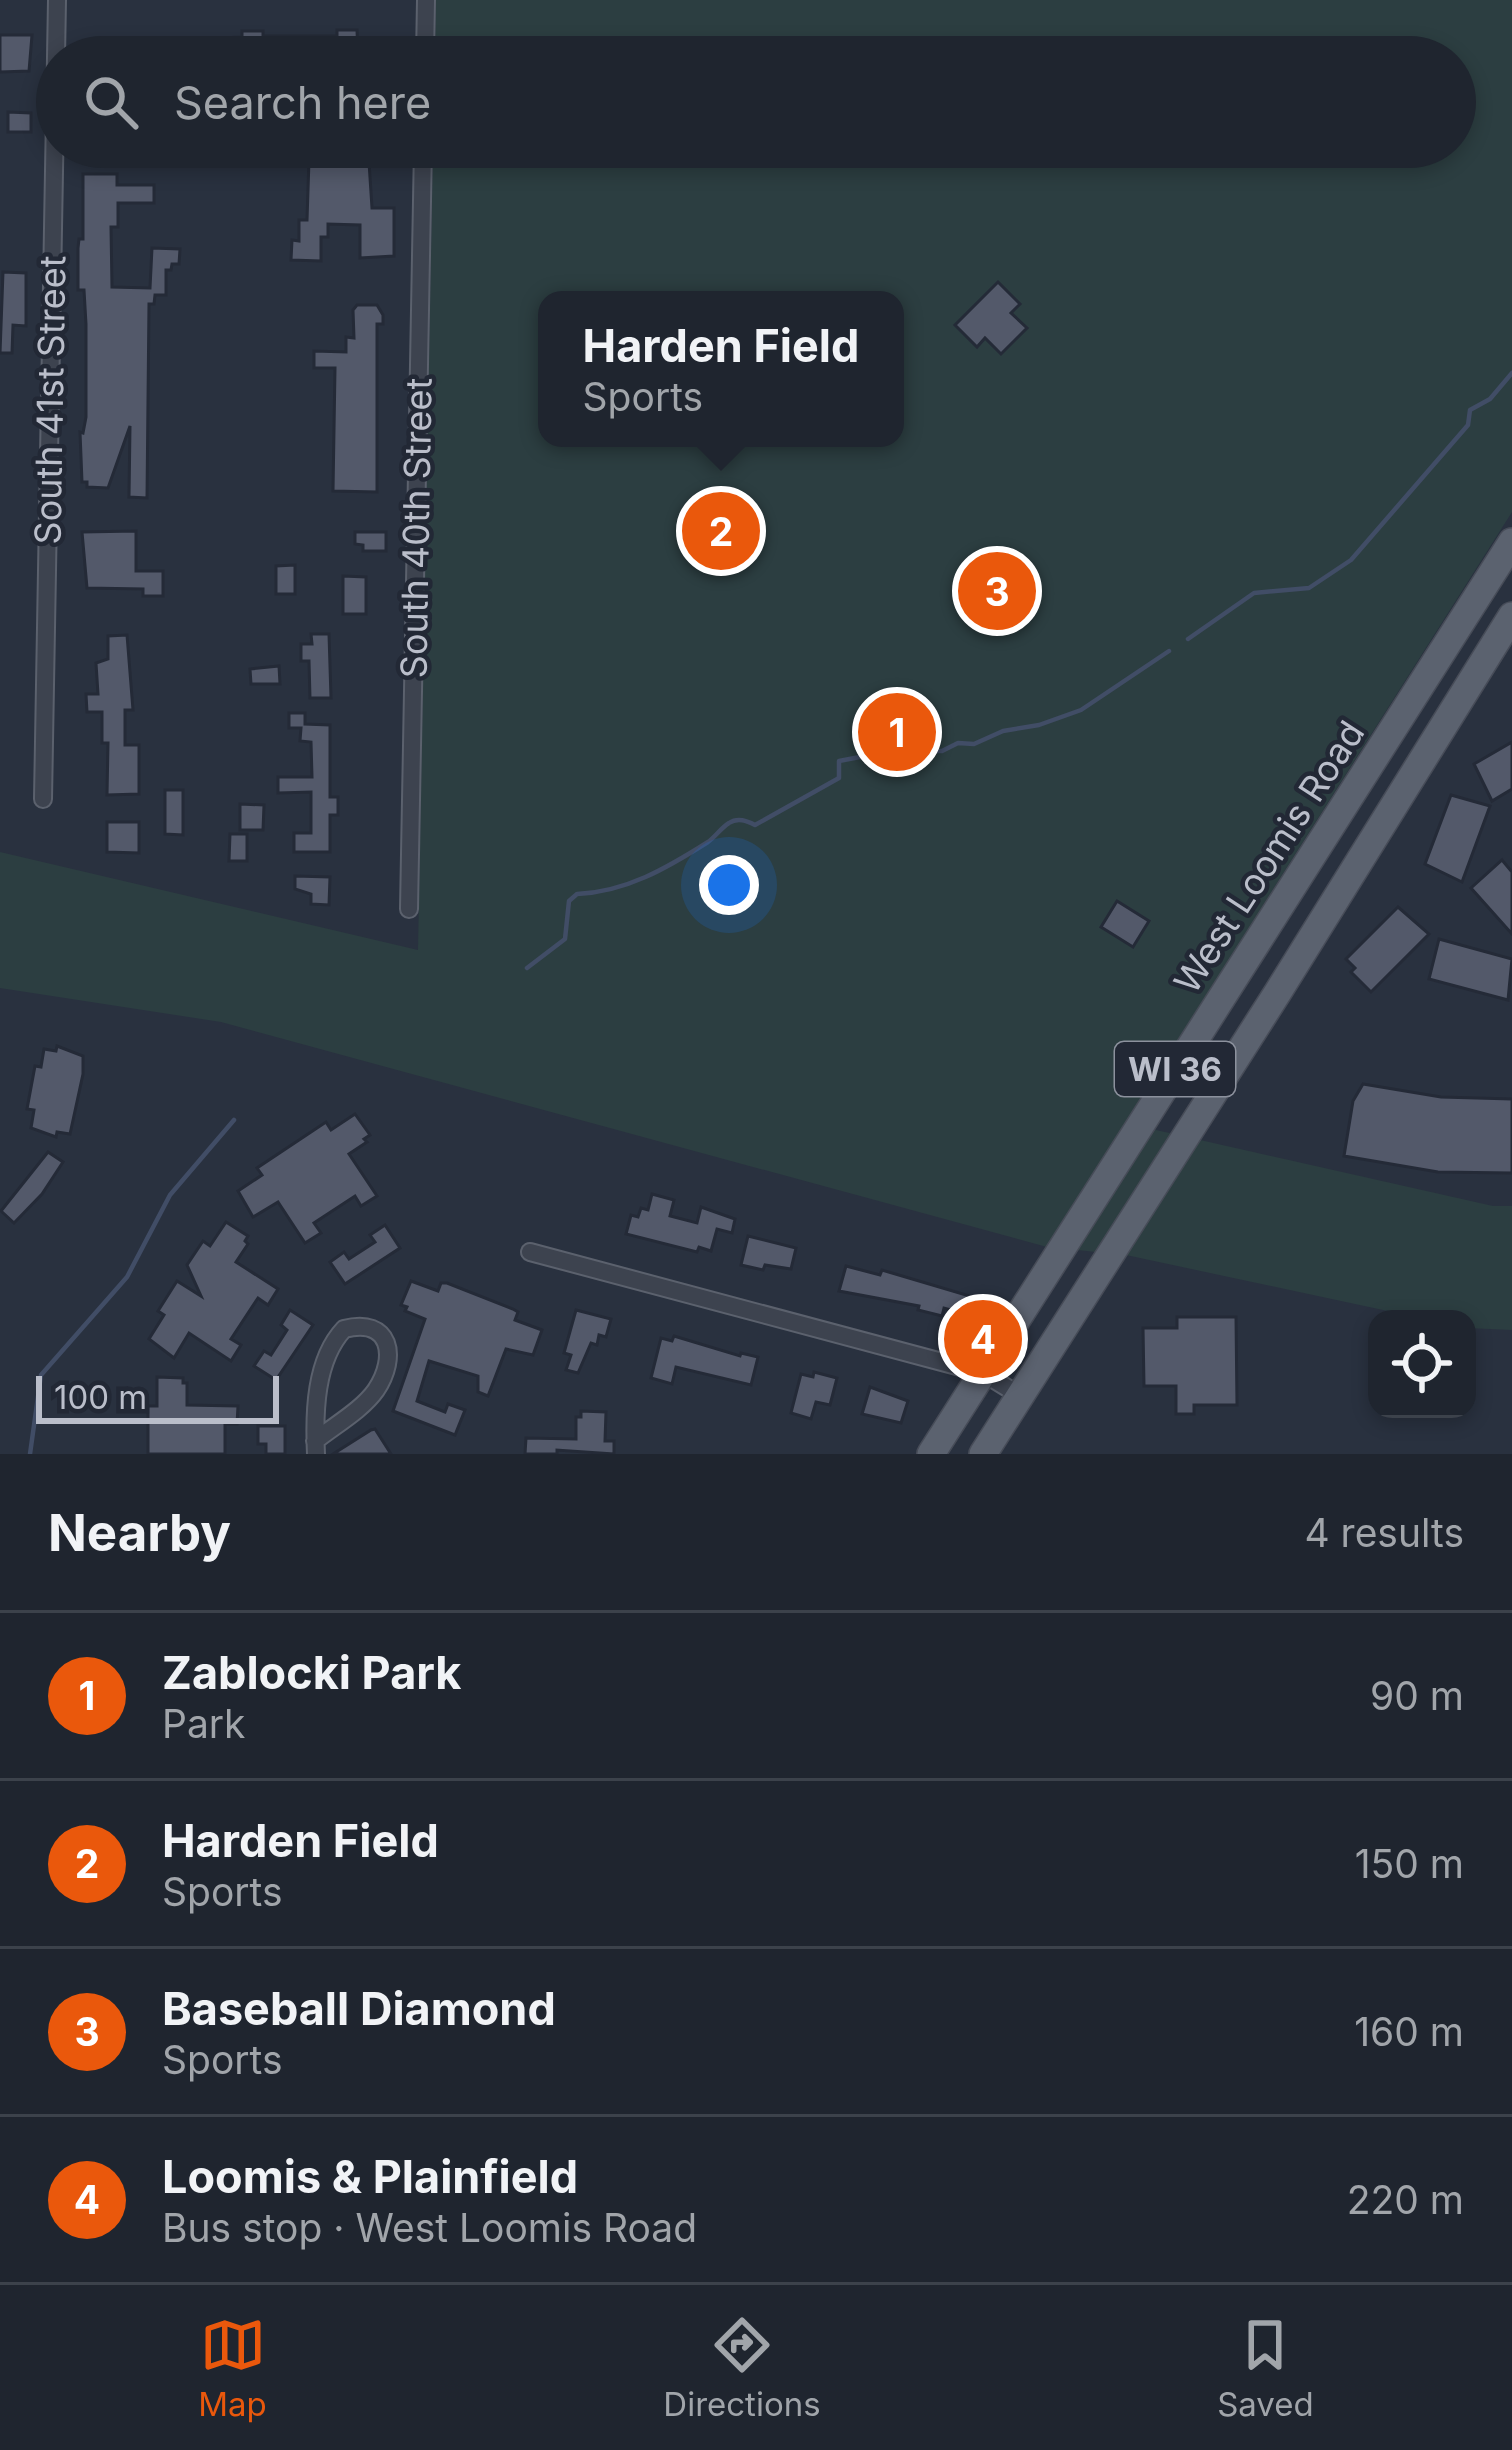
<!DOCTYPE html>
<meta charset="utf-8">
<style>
body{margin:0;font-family:Inter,sans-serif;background:#272d37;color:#f1f3f6}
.controls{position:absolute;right:36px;bottom:36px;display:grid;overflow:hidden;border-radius:24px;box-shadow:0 6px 18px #0003}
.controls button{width:108px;height:108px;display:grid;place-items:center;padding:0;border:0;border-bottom:3px solid #3c424b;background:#1f252f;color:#f1f3f6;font:60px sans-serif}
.scale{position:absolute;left:36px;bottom:30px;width:243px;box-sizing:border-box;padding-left:12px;border:6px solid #babeca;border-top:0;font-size:33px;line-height:42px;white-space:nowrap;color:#babeca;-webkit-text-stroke:9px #222835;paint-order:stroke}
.you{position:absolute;left:729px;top:885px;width:42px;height:42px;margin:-30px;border:9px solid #fff;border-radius:50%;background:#1a73e8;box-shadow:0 0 0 18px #1a73e833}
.badge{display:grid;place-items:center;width:78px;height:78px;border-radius:50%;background:#ea580c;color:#fff;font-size:39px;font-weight:700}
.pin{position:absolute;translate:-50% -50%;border:6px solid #fff;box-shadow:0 3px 12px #0006}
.popup{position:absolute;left:538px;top:291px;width:366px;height:156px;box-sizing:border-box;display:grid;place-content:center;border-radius:24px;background:#1f252f;filter:drop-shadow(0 3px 9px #0005);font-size:39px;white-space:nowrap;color:#a1a5aa}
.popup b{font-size:45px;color:#f1f3f6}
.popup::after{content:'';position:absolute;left:50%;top:100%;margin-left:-24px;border:24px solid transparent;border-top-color:#1f252f}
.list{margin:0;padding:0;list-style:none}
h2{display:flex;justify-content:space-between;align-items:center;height:156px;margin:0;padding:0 48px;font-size:51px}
h2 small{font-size:39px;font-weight:400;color:#a1a5aa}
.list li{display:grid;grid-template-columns:78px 1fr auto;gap:36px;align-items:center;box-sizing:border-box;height:168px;padding:0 48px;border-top:3px solid #3c424b}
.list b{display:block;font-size:45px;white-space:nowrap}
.list p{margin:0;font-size:39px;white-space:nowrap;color:#a1a5aa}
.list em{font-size:39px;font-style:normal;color:#a1a5aa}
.icon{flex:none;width:66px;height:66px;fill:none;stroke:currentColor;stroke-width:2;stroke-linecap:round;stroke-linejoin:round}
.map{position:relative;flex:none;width:1512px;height:1454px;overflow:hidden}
.search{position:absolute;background:#1f252f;box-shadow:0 6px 18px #0003;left:36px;right:36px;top:36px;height:132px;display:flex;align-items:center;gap:30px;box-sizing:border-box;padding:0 42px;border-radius:66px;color:#a1a5aa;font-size:45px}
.sheet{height:828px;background:#1f252f}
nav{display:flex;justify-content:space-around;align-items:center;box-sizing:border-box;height:168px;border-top:3px solid #3c424b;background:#1f252f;font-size:33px;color:#a1a5aa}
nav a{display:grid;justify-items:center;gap:6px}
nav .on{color:#ea580c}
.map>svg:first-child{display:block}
</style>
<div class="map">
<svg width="1512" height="1454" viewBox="0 0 1512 1454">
<rect width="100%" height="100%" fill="#29313f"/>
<!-- green -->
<path fill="#2c3e41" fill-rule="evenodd" d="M436,0H1512V512L1125,1123L1493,1206H1512V1330L1467,1328V1319H1425L1126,1255L1047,1247L221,1022L0,988V852L418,950L433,147H1455V57H435ZM547,300H895V438H547Z"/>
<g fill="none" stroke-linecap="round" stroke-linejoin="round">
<!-- stream -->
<g stroke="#414d66" stroke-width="4.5">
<path d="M1188,639L1254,593L1309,588L1351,560L1468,425L1470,410L1490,399L1512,373"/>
<path d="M527,968L565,939L569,901L577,894C626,892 667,868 708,842C715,837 721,828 729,823C738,817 747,821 755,825L839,778V761L865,756L883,763L905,751H942L958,743L974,744L1003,731L1039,725L1081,710L1169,651"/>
<path d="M30,1454L41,1375L127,1277L170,1195L234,1120"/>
</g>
</g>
<!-- building -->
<g fill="#53596a" stroke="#242a37" stroke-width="3">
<path d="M337,30H357L358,56L286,57V49L233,51V57H203V39L242,37V31H263V36H337Z"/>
<path d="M0,35H32L29,71L0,72Z"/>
<path d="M8,112L31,113V132H8Z"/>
<path d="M349,147H368L372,208H394V256L360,258V225L328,224V237H321V261L291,260L292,240L299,241V220H307L309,160L345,159Z"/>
<path d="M83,174H117V185H154V203H118V227H111L112,287L150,288L152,248L180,249L179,264H172L171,270H166V295H155L154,304H149L147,498L129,497L130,426L108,488L87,487V482H82L80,432L83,433L86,417V324L84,290H78V248L79,239H83Z"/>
<path d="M3,272L26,273V326L13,325L12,353H0Z"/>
<path d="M998,282L1020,304L1011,313L1027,328L1001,354L985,338L977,347L955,325Z"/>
<path d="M357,305H377L383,315V324H377V492L333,491L335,368H314V351L346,352V337L354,338L353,310Z"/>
<path d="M136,531V571H163V596H143V589L87,588L82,532Z"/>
<path d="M355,532H386V551H363V545L355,544Z"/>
<path d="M295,565V594H276V566Z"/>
<path d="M343,576L366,577V614H343Z"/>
<path d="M311,634H329L331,698H310L309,661H301V644H312Z"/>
<path d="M127,635L133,710H125V745H139V794L107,795L108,743H102V712H87L86,694H98L96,663L108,659V636Z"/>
<path d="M279,666L280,684H251L250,669Z"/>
<path d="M289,713H305V724L330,725V797H338V815H330V852H294V833H311V792L278,793V777H312L311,742L300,741L301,728H289Z"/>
<path d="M1512,742V789L1492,801L1474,764Z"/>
<path d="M165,790H183V835L165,834Z"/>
<path d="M1451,795L1490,806L1462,882L1425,864Z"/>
<path d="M240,804L264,805L263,830H240Z"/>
<path d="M107,822H139V853L107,852Z"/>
<path d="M230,834H247V861H229Z"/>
<path d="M1502,860L1512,872V934L1471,888Z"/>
<path d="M295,876L330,877L329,905L311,904V894L295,889Z"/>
<path d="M1117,901L1149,921L1133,947L1101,927Z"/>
<path d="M1398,907L1429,934L1371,992L1351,972L1355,968L1346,959Z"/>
<path d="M1439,939L1512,959L1508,1000L1429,979Z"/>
<path d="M57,1046L83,1056V1074L70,1134L57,1132L56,1137L31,1128L34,1110L27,1109L35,1066L41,1067L44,1049L56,1051Z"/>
<path d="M1363,1084L1441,1097L1512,1099V1173L1438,1172L1344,1156L1353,1101Z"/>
<path d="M355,1114L370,1135L364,1139L367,1142L349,1154L377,1196L361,1206L355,1196L314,1223L321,1233L305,1243L278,1202L253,1217L238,1191L262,1175L257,1168L326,1122L331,1130Z"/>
<path d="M48,1152L63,1162L42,1194L14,1223L1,1211Z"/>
<path d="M652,1194L674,1200L670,1216L697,1223L701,1207L735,1219L732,1233L717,1229L711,1251L699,1247L697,1252L626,1234L631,1215L638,1217L641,1208L648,1210Z"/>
<path d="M226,1222L248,1236L245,1241L248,1244L236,1262L278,1289L268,1305L258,1298L231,1339L241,1345L231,1361L189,1333L174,1358L149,1339L164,1315L158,1311L177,1281L201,1296L187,1265L203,1241L210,1246Z"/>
<path d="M385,1225L400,1248L345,1284L330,1262L344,1252L349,1259L375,1242L370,1235Z"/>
<path d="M748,1236L796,1248L791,1269L765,1265L763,1270L741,1265Z"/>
<path d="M846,1266L880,1275L882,1270L973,1297L969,1315L944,1308L942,1316L918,1310L919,1306L839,1291Z"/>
<path d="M411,1281L438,1291L441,1283H447L513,1309L518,1312L515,1320L542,1330L533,1355L506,1349L488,1396L478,1392V1376L429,1361L417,1401L445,1412L448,1404L465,1410L455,1435L393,1411L425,1319L405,1311L407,1307L401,1305Z"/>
<path d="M290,1310L313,1325L276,1380L254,1366L264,1351L271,1355L287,1330L281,1325Z"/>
<path d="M576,1310L611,1319L606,1337L599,1335L597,1345L591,1343L578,1373L566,1370L571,1355L564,1353Z"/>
<path d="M1177,1317H1236L1237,1405H1194V1414H1176V1386H1144L1143,1328H1177Z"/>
<path d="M674,1336L740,1356L741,1353L758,1357L751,1385L676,1367L672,1384L651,1378L661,1338L672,1341Z"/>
<path d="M814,1372L837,1378L830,1405L816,1402L811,1419L791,1413L801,1374L813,1377Z"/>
<path d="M157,1377L183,1378V1383H187V1405L238,1406L237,1424H225V1454H148V1406H157Z"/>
<path d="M870,1387L908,1401L901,1423L862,1414Z"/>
<path d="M581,1411L606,1412L605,1441H614V1454L557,1450V1454H525L526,1438L576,1439V1417H581Z"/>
<path d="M258,1426H285V1454H266V1444H258Z"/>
<path d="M375,1429L391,1454H333L371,1430Z"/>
</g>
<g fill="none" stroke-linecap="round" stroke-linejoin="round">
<defs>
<g id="street">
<path d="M425,57L426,0"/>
<path d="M43,799L57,0"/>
<path d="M409,909L423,147"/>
<path d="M530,1252L983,1373L1019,1395"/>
<path d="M315,1441C335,1425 362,1410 376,1390C398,1357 391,1317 344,1329C315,1360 314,1413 316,1454"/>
</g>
<g id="primary">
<path d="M931,1454L1512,542"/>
<path d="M983,1454L1278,992L1512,616"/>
</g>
</defs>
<!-- street casing -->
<use href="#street" stroke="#5b616d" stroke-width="20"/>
<!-- primary casing -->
<use href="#primary" stroke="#474c58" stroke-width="30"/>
<!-- street -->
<use href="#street" stroke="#3d434f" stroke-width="16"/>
<!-- primary -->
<use href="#primary" stroke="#5b626f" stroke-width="27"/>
</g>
<g text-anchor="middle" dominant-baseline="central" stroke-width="9" stroke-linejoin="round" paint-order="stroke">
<!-- shield labels -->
<rect fill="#222835" stroke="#8c919d" stroke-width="3" x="1115" y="1042" width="120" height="54" rx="9"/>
<g font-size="33" font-weight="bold" fill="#babeca">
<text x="1175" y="1069">WI 36</text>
</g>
<!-- street labels -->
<g font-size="36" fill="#babeca" stroke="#222835">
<text transform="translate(50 400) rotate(-89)">South 41st Street</text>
<text transform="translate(416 528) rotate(-89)">South 40th Street</text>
<text transform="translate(1269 857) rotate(-57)">West Loomis Road</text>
</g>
</g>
</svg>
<div class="controls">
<button><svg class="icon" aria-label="locate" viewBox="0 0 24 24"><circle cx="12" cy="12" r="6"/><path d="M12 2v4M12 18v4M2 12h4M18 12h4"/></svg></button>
</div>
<div class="scale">100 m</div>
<div class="you"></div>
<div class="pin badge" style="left:897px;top:732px">1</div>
<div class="pin badge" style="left:721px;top:531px">2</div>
<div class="popup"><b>Harden Field</b>Sports</div>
<div class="pin badge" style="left:997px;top:591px">3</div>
<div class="pin badge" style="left:983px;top:1339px">4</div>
<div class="search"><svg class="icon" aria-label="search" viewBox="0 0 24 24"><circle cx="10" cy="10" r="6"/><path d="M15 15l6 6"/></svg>Search here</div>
</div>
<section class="sheet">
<h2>Nearby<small>4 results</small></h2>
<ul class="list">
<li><span class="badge">1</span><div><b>Zablocki Park</b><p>Park</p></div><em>90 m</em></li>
<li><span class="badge">2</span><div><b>Harden Field</b><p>Sports</p></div><em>150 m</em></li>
<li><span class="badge">3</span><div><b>Baseball Diamond</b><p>Sports</p></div><em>160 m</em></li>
<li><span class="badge">4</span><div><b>Loomis &amp; Plainfield</b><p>Bus stop · West Loomis Road</p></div><em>220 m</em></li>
</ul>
</section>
<nav>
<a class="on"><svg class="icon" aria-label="map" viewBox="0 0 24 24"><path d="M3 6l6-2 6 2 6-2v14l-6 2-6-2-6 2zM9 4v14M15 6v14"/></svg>Map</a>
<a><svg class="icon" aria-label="directions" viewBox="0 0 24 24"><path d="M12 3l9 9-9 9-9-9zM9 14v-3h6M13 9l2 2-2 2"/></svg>Directions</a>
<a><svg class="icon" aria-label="saved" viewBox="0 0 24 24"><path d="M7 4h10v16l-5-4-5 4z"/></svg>Saved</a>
</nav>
